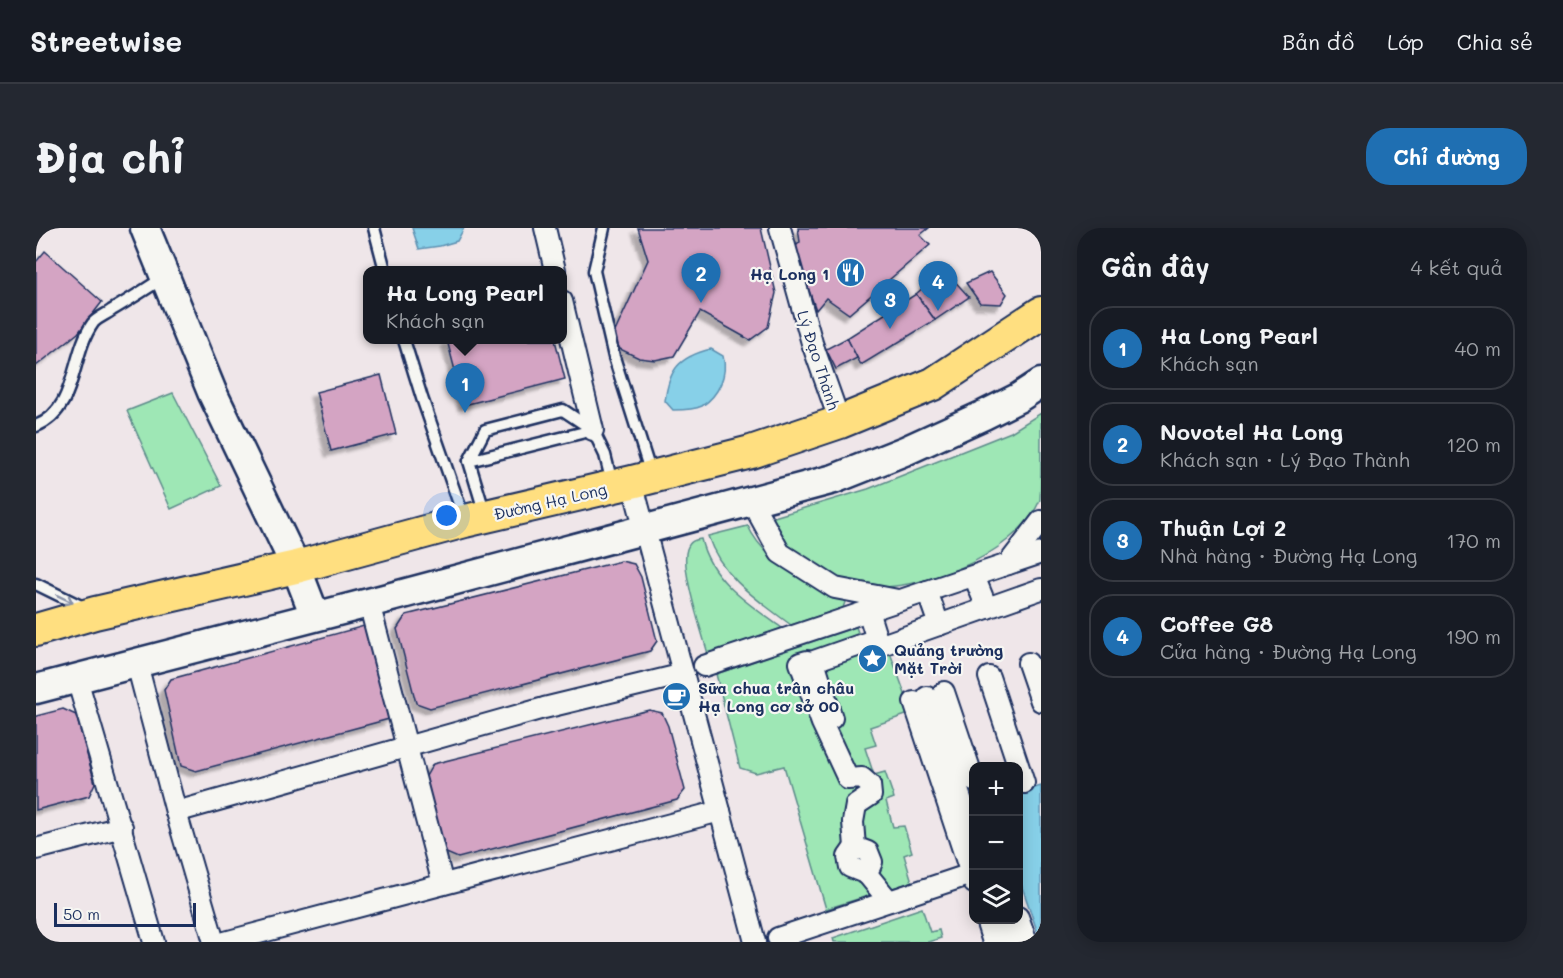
<!DOCTYPE html>
<html lang="vi">
<meta charset="utf-8">
<style>
body{margin:0;font-family:Mali,sans-serif;background:#242831;color:#f1f3f6}
.controls{position:absolute;right:18px;bottom:18px;display:grid;overflow:hidden;border-radius:12px;box-shadow:0 3px 15px #0003}
.controls button{width:54px;height:54px;display:grid;place-items:center;padding:0;border:0;border-bottom:2px solid #363941;background:#171b24;color:#f1f3f6;font:30px sans-serif}
.scale{position:absolute;left:18px;bottom:15px;width:142px;box-sizing:border-box;padding-left:6px;border:3px solid #1b2f5e;border-top:0;font-size:16px;line-height:21px;white-space:nowrap;color:#1b2f5e;-webkit-text-stroke:4px #f6f6f2;paint-order:stroke}
.you{position:absolute;left:411px;top:288px;width:21px;height:21px;margin:-15px;border:4px solid #fff;border-radius:50%;background:#1a73e8;box-shadow:0 0 0 9px #1a73e833}
.badge{display:grid;place-items:center;width:39px;height:39px;border-radius:50%;background:#1f6fb2;color:#fff;font-size:20px;font-weight:700}
.pin{position:absolute;translate:-50% -50px;filter:drop-shadow(0 2px 3px #0008)}
.pin::after{content:'';position:absolute;top:32px;width:21px;height:18px;background:inherit;clip-path:polygon(0 0,100% 0,50% 100%)}
.popup{position:absolute;left:327px;top:38px;width:204px;height:78px;box-sizing:border-box;display:grid;place-content:center;border-radius:12px;background:#171b24;filter:drop-shadow(0 2px 4px #0005);font-size:20px;white-space:nowrap;color:#9ea1a6}
.popup b{font-size:22px;color:#f1f3f6}
.popup::after{content:'';position:absolute;left:50%;top:100%;margin-left:-12px;border:12px solid transparent;border-top-color:#171b24}
.list{margin:0;padding:0;list-style:none}
h2{display:flex;justify-content:space-between;align-items:center;height:78px;margin:0;padding:0 24px;font-size:26px}
h2 small{font-size:20px;font-weight:400;color:#9ea1a6}
.list li{display:grid;grid-template-columns:39px 1fr auto;gap:18px;align-items:center;box-sizing:border-box;height:84px;margin:0 12px 12px;padding:0 12px;border:2px solid #363941;border-radius:24px}
.list b{display:block;font-size:22px;white-space:nowrap}
.list p{margin:0;font-size:20px;white-space:nowrap;color:#9ea1a6}
.list em{font-size:20px;font-style:normal;color:#9ea1a6}
.icon{flex:none;width:33px;height:33px;fill:none;stroke:currentColor;stroke-width:2;stroke-linecap:round;stroke-linejoin:round}
.map{position:relative;flex:none;width:1005px;height:714px;overflow:hidden;border-radius:24px}
header{display:flex;align-items:center;gap:36px;box-sizing:border-box;height:84px;padding:0 30px;background:#171b24;border-bottom:2px solid #363941}
header strong{font-size:28px}
nav{display:flex;gap:33px;margin-inline-start:auto;font-size:21px}
.intro{display:flex;align-items:center;justify-content:space-between;box-sizing:border-box;height:144px;padding:0 36px}
h1{margin:0;font-size:42px}
.button{padding:15px 27px;border-radius:24px;background:#1f6fb2;color:#fff;font-size:21px;font-weight:700}
main{display:flex;gap:36px;padding:0 36px}
aside{flex:1;background:#171b24;border-radius:24px;box-shadow:0 3px 15px #0003}
.map>svg:first-child{display:block}
</style>
<header>
<strong>Streetwise</strong>
<nav><a>Bản đồ</a><a>Lớp</a><a>Chia sẻ</a></nav>
</header>
<div class="intro"><h1>Địa chỉ</h1><a class="button">Chỉ đường</a></div>
<main>
<div class="map">
<svg width="1005" height="714" viewBox="0 0 1005 714">
<defs>
<filter id="shadow"><feDropShadow dx="-5.5" dy="5.5" stdDeviation="1.5" flood-color="#0004"/></filter>
</defs>
<rect width="100%" height="100%" fill="#efe6e9"/>
<filter id="ink" filterUnits="userSpaceOnUse"><feTurbulence type="fractalNoise" baseFrequency=".0167" numOctaves="2"/><feDisplacementMap in="SourceGraphic" scale="12" xChannelSelector="R" yChannelSelector="G"/><feConvolveMatrix kernelMatrix="1 2 1 2 8 2 1 2 1" color-interpolation-filters="sRGB"/></filter>
<g filter="url(#ink)">
<!-- green -->
<g fill="#9ee7b5" stroke="#5c8b8a" stroke-width="1.5">
<path d="M137,165L185,258L135,281L91,183Z"/>
<path d="M1005,185C1005,202 1005,261 1004,272C980,329 873,371 814,356C807,355 800,350 794,347C763,333 748,319 728,292L832,261L975,204Z"/>
<path d="M712,298C724,324 754,347 780,358C790,363 801,365 809,374L807,380L755,397C723,373 685,349 672,308Z"/>
<path d="M665,311C674,352 714,377 746,400L672,426C666,404 644,340 651,321C654,313 658,312 665,311Z"/>
<path d="M820,399L824,410L783,433L849,411L876,485L834,499L840,517L829,520L838,547L849,544L858,570L850,573L857,599L868,598L876,624L868,627L876,654L790,681L748,538L720,545L704,540L680,446Z"/>
<path d="M886,680L894,704L903,702L905,710L892,714H798L797,710Z"/>
</g>
<!-- water -->
<g fill="#87d0e8" stroke="#5c90b1" stroke-width="1.5">
<path d="M376,0H428L421,13L404,18L383,21Z"/>
<path d="M675,121L687,128C692,146 683,167 666,178C658,182 647,182 637,182L629,173C633,141 643,129 675,121Z"/>
<path d="M1005,558V714L983,650L982,565Z"/>
</g>
<!-- building -->
<g fill="#d4a4c3" stroke="#1b2f5e" stroke-width="1.5" filter="url(#shadow)">
<path d="M602,0H725L740,65L732,99L714,112L664,84L638,128L619,132L603,130L584,121L577,108L612,32Z"/>
<path d="M762,0H893L884,7L894,17L813,86L790,70L780,82L758,20L764,14Z"/>
<path d="M9,23L66,74L42,105L0,138V34Z"/>
<path d="M908,41L933,69L899,92L880,66Z"/>
<path d="M954,44L971,66L965,76L944,75L930,55Z"/>
<path d="M880,66L899,92L825,137L811,110Z"/>
<path d="M811,110L821,130L800,141L790,121Z"/>
<path d="M411,112H519L529,151L428,177Z"/>
<path d="M345,147L360,206L295,223L280,164Z"/>
<path d="M585,333L598,336L605,349L621,413L614,423L394,480L380,475L361,401L370,387Z"/>
<path d="M328,398L337,407L360,482L353,491L160,543L145,538L128,462L135,451Z"/>
<path d="M27,481L40,487L59,555L53,568L0,582V488Z"/>
<path d="M613,482L626,485L632,498L649,562L641,572L422,630L408,624L389,550L397,536Z"/>
</g>
<g fill="none" stroke-linecap="round" stroke-linejoin="round">
<defs>
<g id="lane">
<path d="M338,0L349,42"/>
<path d="M568,0L558,43L578,129L615,246"/>
<path d="M368,112L386,170L428,290"/>
<path d="M0,198C42,181 34,127 57,95C61,90 71,86 76,82C93,72 110,61 127,50"/>
<path d="M433,233L449,202L527,182L557,202"/>
<path d="M449,286L433,233L557,202L569,227L576,255"/>
<path d="M0,356L51,381"/>
</g>
<g id="street">
<path d="M509,0L519,42"/>
<path d="M744,0L776,115L804,194"/>
<path d="M526,73L557,202"/>
<path d="M596,254L719,714"/>
<path d="M722,285L744,325L799,360L862,372"/>
<path d="M972,336L1005,293"/>
<path d="M938,348L951,380"/>
<path d="M891,363L903,397"/>
<path d="M333,375L407,656"/>
<path d="M832,383L843,418L1005,361"/>
<path d="M841,411L778,433L796,490L791,491L771,433L764,435L786,495L812,551L826,550L834,557L835,567L820,577L817,594L819,619L832,624L836,634L831,646L853,673"/>
<path d="M992,435L1005,473"/>
<path d="M101,436L140,584L178,714"/>
<path d="M668,438L1005,325"/>
<path d="M953,449L988,555"/>
<path d="M41,451L118,714"/>
<path d="M908,464L938,553"/>
<path d="M891,469L938,610"/>
<path d="M878,474L938,655"/>
<path d="M140,584L508,480L648,446"/>
<path d="M819,619L812,629L814,639L831,646"/>
<path d="M0,621L86,599"/>
<path d="M982,689L991,714"/>
<path d="M950,692L957,714"/>
<path d="M964,692L972,714"/>
<path d="M742,710L938,645"/>
<path d="M189,714L684,583"/>
</g>
<g id="secondary">
<path d="M109,0L176,164L260,339L279,388"/>
<path d="M0,461L348,371L798,251L871,222L948,187L982,170L1005,155"/>
</g>
<path id="primary" d="M0,402L59,385L260,339L429,293L596,254L715,224L804,194L897,156L1005,85"/>
</defs>
<!-- lane casing -->
<use href="#lane" stroke="#1b2f5e" stroke-width="15"/>
<!-- street casing -->
<use href="#street" stroke="#1b2f5e" stroke-width="24"/>
<!-- secondary casing -->
<use href="#secondary" stroke="#1b2f5e" stroke-width="33"/>
<!-- primary casing -->
<use href="#primary" stroke="#1b2f5e" stroke-width="36"/>
<!-- lane -->
<use href="#lane" stroke="#f6f6f2" stroke-width="10"/>
<!-- street -->
<use href="#street" stroke="#f6f6f2" stroke-width="20"/>
<!-- secondary -->
<use href="#secondary" stroke="#f6f6f2" stroke-width="28"/>
<!-- primary -->
<use href="#primary" stroke="#ffdf80" stroke-width="32"/>
</g>
<!-- one-way arrows -->
<defs><path id="oneway-shaft" d="M-6 0H5M1.5-3L5.5 0L1.5 3" fill="none" stroke-width="1.6" stroke-linecap="round" stroke-linejoin="round" transform="scale(1.5)"/></defs>
<use stroke="#8892a8" href="#oneway-shaft" transform="translate(29 371) rotate(26)"/>
</g>
<!-- icons -->
<defs>
<symbol id="restaurant-disc" viewBox="-11 -11 22 22"><circle r="9.5" fill="#1f6fb2" stroke="#f6f6f2"/><path d="M-5-6h1v4h1v-4h1v4h1v-4h1v5L-1.5 .5V6h-2V.5L-5-1ZM5-6V6H3V1.5H1.5Q1.5-4 5-6Z" fill="#fff"/></symbol>
<symbol id="sight-disc" viewBox="-11 -11 22 22"><circle r="9.5" fill="#1f6fb2" stroke="#f6f6f2"/><path d="M0-6L1.8-2.2L6-1.7L2.9 1.2L3.7 5.4L0 3.3L-3.7 5.4L-2.9 1.2L-6-1.7L-1.8-2.2Z" fill="#fff"/></symbol>
<symbol id="cafe-disc" viewBox="-11 -11 22 22"><circle r="9.5" fill="#1f6fb2" stroke="#f6f6f2"/><path d="M-5.5-4.5H6V0H3Q3 3.5 0 3.5H-2.5Q-5.5 3.5-5.5 0ZM3-3.2v2h1.7v-2ZM-6 4.5H4V6H-6Z" fill="#fff"/></symbol>
</defs>
<g fill-rule="evenodd">
<use href="#restaurant-disc" x="798" y="28" width="33" height="33"/>
<use href="#sight-disc" x="820" y="414" width="33" height="33"/>
<use href="#cafe-disc" x="624" y="452" width="33" height="33"/>
</g>
<g text-anchor="middle" dominant-baseline="central" stroke-width="4.5" stroke-linejoin="round" paint-order="stroke">
<!-- poi labels -->
<g font-size="16" font-weight="bold" fill="#1b2f5e" stroke="#f6f6f2" text-anchor="start">
<text x="793" y="45" text-anchor="end">Hạ Long 1</text>
<text x="858" y="421">Quảng trường<tspan x="858" dy="18">Mặt Trời</tspan></text>
<text x="662" y="459">Sữa chua trân châu<tspan x="662" dy="18">Hạ Long cơ sở 00</tspan></text>
</g>
<!-- street labels -->
<g font-size="16" fill="#1b2f5e" stroke="#f6f6f2">
<text transform="translate(783 132) rotate(72)">Lý Đạo Thành</text>
<text transform="translate(514 273) rotate(-13)">Đường Hạ Long</text>
</g>
</g>
</svg>
<div class="controls">
<button>+</button>
<button>−</button>
<button><svg class="icon" aria-label="layers" viewBox="0 0 24 24"><path d="M12 4l9 5-9 5-9-5zM3 14l9 5 9-5"/></svg></button>
</div>
<div class="scale">50 m</div>
<div class="you"></div>
<div class="pin badge" style="left:429px;top:185px">1</div>
<div class="popup"><b>Ha Long Pearl</b>Khách sạn</div>
<div class="pin badge" style="left:665px;top:75px">2</div>
<div class="pin badge" style="left:854px;top:101px">3</div>
<div class="pin badge" style="left:902px;top:83px">4</div>
</div>
<aside>
<h2>Gần đây<small>4 kết quả</small></h2>
<ul class="list">
<li><span class="badge">1</span><div><b>Ha Long Pearl</b><p>Khách sạn</p></div><em>40 m</em></li>
<li><span class="badge">2</span><div><b>Novotel Ha Long</b><p>Khách sạn · Lý Đạo Thành</p></div><em>120 m</em></li>
<li><span class="badge">3</span><div><b>Thuận Lợi 2</b><p>Nhà hàng · Đường Hạ Long</p></div><em>170 m</em></li>
<li><span class="badge">4</span><div><b>Coffee G8</b><p>Cửa hàng · Đường Hạ Long</p></div><em>190 m</em></li>
</ul>
</aside>
</main>
